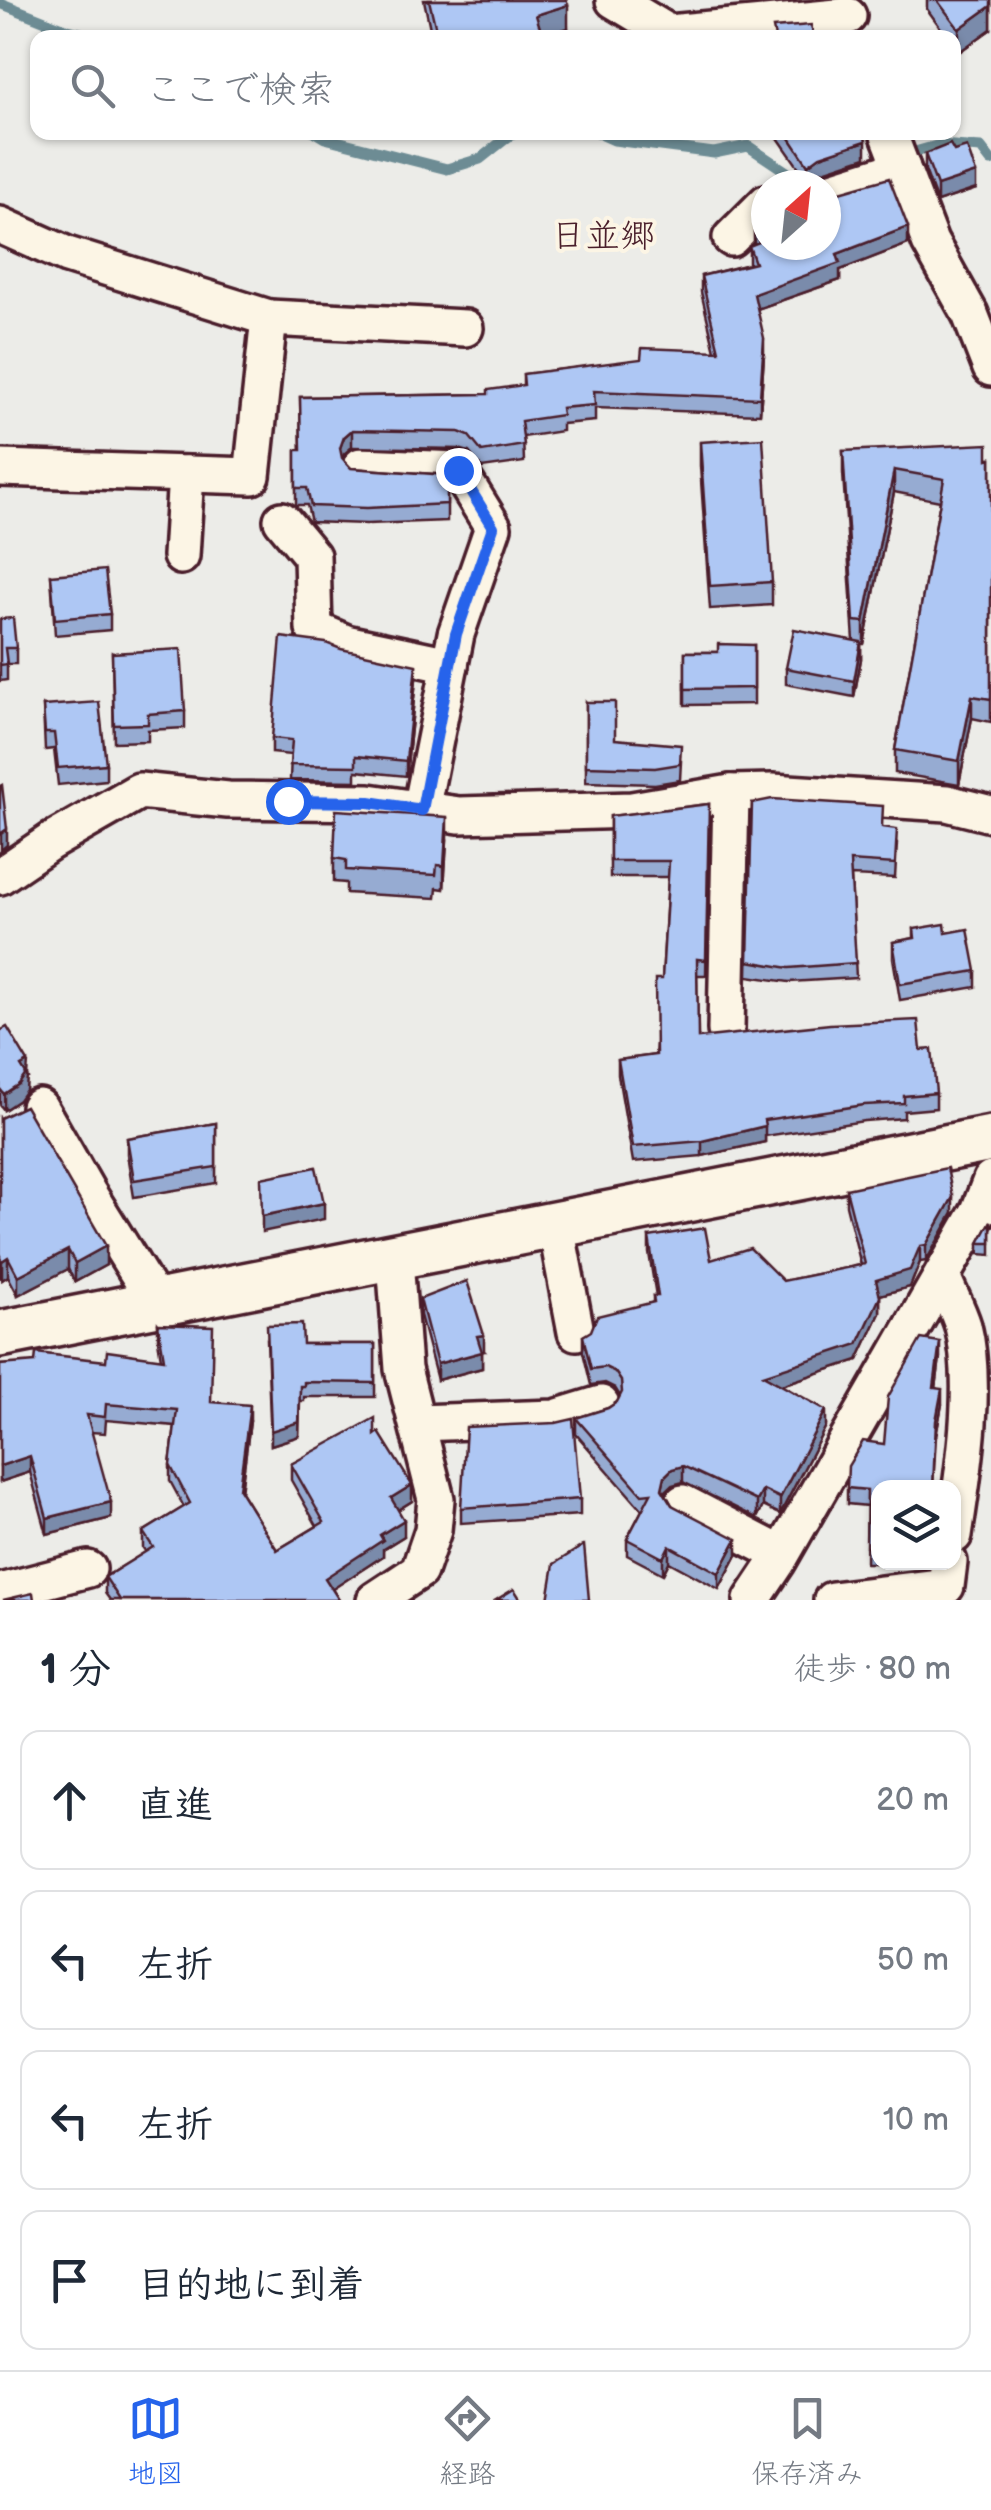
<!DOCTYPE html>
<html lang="ja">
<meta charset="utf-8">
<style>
body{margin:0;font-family:"Balsamiq Sans","Klee One",sans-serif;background:#f6f6f7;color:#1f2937}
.controls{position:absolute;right:30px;bottom:30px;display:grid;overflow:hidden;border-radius:20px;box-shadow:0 2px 8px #0004}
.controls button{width:90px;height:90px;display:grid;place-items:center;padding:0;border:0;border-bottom:2px solid #e0e1e3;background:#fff;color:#1f2937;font:50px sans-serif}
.compass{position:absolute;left:751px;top:170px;width:90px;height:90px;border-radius:50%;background:#fff;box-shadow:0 2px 8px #0004;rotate:27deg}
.stop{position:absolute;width:30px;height:30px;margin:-22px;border:8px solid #2563eb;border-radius:50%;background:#fff}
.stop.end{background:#2563eb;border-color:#fff;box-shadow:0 2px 10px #0008}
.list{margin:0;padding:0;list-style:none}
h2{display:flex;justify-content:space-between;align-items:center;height:130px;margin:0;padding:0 40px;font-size:42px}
h2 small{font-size:32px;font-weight:400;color:#747a83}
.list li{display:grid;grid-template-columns:65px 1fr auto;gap:30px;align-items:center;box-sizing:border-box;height:140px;margin:0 20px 20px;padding:0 20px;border:2px solid #e0e1e3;border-radius:20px}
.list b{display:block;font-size:38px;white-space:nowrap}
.list em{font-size:32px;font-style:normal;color:#747a83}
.icon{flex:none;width:55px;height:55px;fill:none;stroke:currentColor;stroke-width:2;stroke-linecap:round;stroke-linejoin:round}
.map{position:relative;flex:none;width:991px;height:1600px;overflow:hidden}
.search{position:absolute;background:#fff;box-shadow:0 2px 8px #0004;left:30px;right:30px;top:30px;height:110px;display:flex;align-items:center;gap:25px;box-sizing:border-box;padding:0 35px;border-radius:20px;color:#747a83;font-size:38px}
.sheet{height:770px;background:#fff}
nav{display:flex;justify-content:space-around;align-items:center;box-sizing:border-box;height:140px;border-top:2px solid #e0e1e3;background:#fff;font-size:28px;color:#747a83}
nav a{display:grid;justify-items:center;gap:5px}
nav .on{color:#2563eb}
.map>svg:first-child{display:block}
</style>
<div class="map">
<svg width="991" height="1600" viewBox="0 0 991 1600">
<rect width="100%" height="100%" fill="#ecece8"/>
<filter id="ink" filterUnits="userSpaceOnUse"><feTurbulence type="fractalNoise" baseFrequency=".01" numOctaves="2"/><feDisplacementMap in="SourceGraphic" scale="20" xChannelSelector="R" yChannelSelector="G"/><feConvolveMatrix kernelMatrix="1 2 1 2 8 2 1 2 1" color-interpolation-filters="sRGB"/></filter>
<g filter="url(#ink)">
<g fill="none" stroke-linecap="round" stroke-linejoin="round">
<!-- stream -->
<g stroke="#6d8c94" stroke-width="11">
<path d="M0,3L68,30L102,38"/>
<path d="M315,132L325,138L447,169L480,159L514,132"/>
<path d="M596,132L614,140L714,153L748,146L796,178L829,177"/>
<path d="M904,155L940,145L981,148L991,161"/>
</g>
<defs>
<g id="minor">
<path d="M614,0L669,33L848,16"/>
<path d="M888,132L930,242L970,314L991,368"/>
<path d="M826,192L902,168"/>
<path d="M0,225L67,255L269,318L465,328"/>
<path d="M731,238L766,203"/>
<path d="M361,466L458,470L493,527L456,634L421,810"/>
<path d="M0,468L252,476L269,318"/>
<path d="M282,520L312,556L314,629L346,643L450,665"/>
<path d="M181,556L186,474"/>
<path d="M0,876L50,842L139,791L228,800L369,802L459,815L632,810L731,793L772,792L947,803L991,814"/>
<path d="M726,1030L731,793"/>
<path d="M39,1107L88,1193L157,1304"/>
<path d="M556,1227L576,1332"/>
<path d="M942,1276C948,1292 958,1309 963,1326C978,1384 963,1476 954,1535"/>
<path d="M418,1423L555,1418L601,1404"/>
<path d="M683,1503L781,1554"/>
<path d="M0,1592L88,1569"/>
<path d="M375,1600L419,1571L433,1530L436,1499L403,1369L395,1259"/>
<path d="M752,1600L778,1561L979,1211L991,1180"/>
<path d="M832,1600L946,1586L949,1562"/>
</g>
<path id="tertiary" d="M0,1334L991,1139"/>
</defs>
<!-- minor casing -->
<use href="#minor" stroke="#4a1f2b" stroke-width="42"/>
<!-- tertiary casing -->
<use href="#tertiary" stroke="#4a1f2b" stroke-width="52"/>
<!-- minor -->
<use href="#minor" stroke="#fcf5e5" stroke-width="35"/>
<!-- tertiary -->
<use href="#tertiary" stroke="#fcf5e5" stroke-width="45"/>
</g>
<!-- wall -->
<g fill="#96abd2" stroke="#4a1f2b" stroke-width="2.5">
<path d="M424,0H566L568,28L540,38H432Z"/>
<path d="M927,0H991V29L959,52L954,45V38H948L927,9Z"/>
<path d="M774,132H864L866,157L820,172L808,181Z"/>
<path d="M954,151L976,189L937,202L925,170V154Z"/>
<path d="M754,228L908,244L840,270V280L757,309L764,355L760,414L595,408V421L562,424V431L523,437L524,462L482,468L469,452L459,449L352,447L344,454L342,459L351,468L447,475V521L367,524L311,522L307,505H296V450H301L300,397L488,394L523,385V374L715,351L701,292V276L749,264V246L754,244Z"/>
<path d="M700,442L772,582V605L710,609L700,466Z"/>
<path d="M843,451L991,458V722L972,718L959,784L895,773V750L940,501L894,492L864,644H861V659L854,697L786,684V668L854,641L843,473Z"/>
<path d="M51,575L110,614V630L55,635Z"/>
<path d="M0,619L16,648V664H7V680L0,681Z"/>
<path d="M754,645V704L685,705V652H718Z"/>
<path d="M112,653L185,711V728L148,730V741L114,742Z"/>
<path d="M416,679L406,776L356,771V781L290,780L291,755L272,753V738Z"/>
<path d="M586,702L615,739L681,761L680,780L655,784L586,782Z"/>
<path d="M43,706L106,764V780L58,785L54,749L45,750Z"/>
<path d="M752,803L883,827L897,843L895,878L851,876L856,978L789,982L748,976Z"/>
<path d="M709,804L706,975H697L698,1038L921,1050L936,1093V1108L904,1111V1118L864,1121L765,1136V1142L702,1156L633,1162L618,1075V1060L655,1055L662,979L668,877H610V816Z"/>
<path d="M447,840L444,889L437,888L436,898L346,893V883L334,882V858Z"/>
<path d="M914,929L976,971V987L900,1000L893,958V942L914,938Z"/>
<path d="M0,1031L28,1078L26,1079V1090L19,1100L4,1110L0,1105Z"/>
<path d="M0,1118L106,1265L75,1282L68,1269L18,1295L8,1276L2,1280L0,1277Z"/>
<path d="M216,1123V1183L134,1197L127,1154V1138Z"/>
<path d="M846,1189L953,1213L926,1261L920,1262L910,1287L880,1295V1313L858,1360L781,1385L826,1426L780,1514L763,1506L757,1518L683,1482L672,1485L665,1492L672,1505L737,1555L719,1589L669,1562L663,1574L627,1555V1539L642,1510L576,1434V1418L608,1408L617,1402L620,1396L615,1388L605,1383L591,1385L583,1352V1336L653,1302V1296H656L649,1253V1237L711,1260L783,1281L861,1265L846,1205Z"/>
<path d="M991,1221V1255L979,1254V1243Z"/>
<path d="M420,1299L484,1351H482V1368L437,1380L420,1315Z"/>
<path d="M158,1324L211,1402L250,1421L241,1492L277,1550L317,1526L291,1480V1464L375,1435L412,1501L398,1510L404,1536L383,1549V1556L332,1589L339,1600H110L105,1593V1577L146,1552L143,1548V1532L184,1507L170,1481V1465L175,1426L106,1420L105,1433L91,1432L111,1518L47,1534L30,1472L0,1482V1365L161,1359L158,1340Z"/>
<path d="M267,1339L303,1344H375V1397H304V1401H300L299,1436L271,1445Z"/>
<path d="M940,1357L936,1388L942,1404L936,1436L878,1488V1562L926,1563H866L867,1506L847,1504V1488L884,1444Z"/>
<path d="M556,1423L580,1499V1515L461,1523V1508Z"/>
</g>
<!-- shaded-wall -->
<g fill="#7a8bab" stroke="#4a1f2b" stroke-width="2.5">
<path d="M568,5V28L540,37L510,38L536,15Z"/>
<path d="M991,6V29L959,52V29Z"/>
<path d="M866,141V157L820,172L808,181V165L820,156Z"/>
<path d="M976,173V189L937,202V186Z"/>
<path d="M908,227V244L840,270V280L754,310V294L837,254Z"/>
<path d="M764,338V355L760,414V398Z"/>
<path d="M352,430V447L344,454L340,464V448L344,437Z"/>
<path d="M894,470V492L864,644V622Z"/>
<path d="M861,642V659L854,697V681Z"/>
<path d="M416,665V679L406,776V761Z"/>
<path d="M972,696V718L959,784V761Z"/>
<path d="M447,817V840L444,889V866Z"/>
<path d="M7,829V845L1,850V834Z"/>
<path d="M28,1062L26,1090L19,1100L4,1110V1094L21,1066Z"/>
<path d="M765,1126V1142L702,1156V1141Z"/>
<path d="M953,1197V1213L926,1261V1245Z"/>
<path d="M324,1203V1219L262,1232V1216Z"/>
<path d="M106,1246V1265L75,1282V1263Z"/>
<path d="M920,1246V1262L910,1287L876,1296V1280Z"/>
<path d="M68,1250V1269L18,1295V1276Z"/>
<path d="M8,1257V1276L2,1280V1261Z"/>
<path d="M880,1297V1313L858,1360L763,1391V1375Z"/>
<path d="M484,1335V1351L477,1352V1336Z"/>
<path d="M940,1342V1357L934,1404V1388Z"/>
<path d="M482,1352V1368L437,1380V1364Z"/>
<path d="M300,1386L299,1436L271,1445V1431Z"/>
<path d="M942,1389V1404L936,1436L933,1488L936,1421Z"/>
<path d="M250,1405V1421L239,1505V1489Z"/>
<path d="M826,1410V1426L780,1514V1498Z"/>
<path d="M30,1456V1472L0,1482V1466Z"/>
<path d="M683,1466V1482L672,1485L665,1492L662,1489L665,1476L672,1469Z"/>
<path d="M412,1485V1501L391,1514V1498Z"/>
<path d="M763,1490V1506L757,1518V1501Z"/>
<path d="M111,1502V1518L47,1534V1518Z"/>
<path d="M404,1520V1536L383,1549V1556L325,1594V1578L380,1535Z"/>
<path d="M737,1539V1555L719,1589V1573Z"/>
<path d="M669,1546V1562L663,1574V1558Z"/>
</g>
<!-- building -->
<g fill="#aec7f4" stroke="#4a1f2b" stroke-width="2.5">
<path d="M429,0H566L568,5L536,15L540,28L510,38H438Z"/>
<path d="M937,0H991V6L959,29Z"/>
<path d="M811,25L814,38H775L773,28Z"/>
<path d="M786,132H864L866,141L820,156L808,165Z"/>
<path d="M950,144L954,151L967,147L976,173L937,186L925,154Z"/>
<path d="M889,178L908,227L837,254L840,263L754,294L764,338L760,398L594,391L595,405L561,408L562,415L521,421L524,445L482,452L469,436L459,432L352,430L344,437L340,448L342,458L351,468L447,475V504L367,508L311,506L307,488H296V450H301L300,397L488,394V390L524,385L523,374L641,359L642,348L719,351L701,276L755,263L749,246L759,242L754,228L766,216V245H826V196Z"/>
<path d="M763,438L772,582L710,586L700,442Z"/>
<path d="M988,444V459L991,458V699L972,696L959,761L895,750L944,479L894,470L864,622L854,621L843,451Z"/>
<path d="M105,570L110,614L55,619L51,575Z"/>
<path d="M13,618L16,648H5L7,664L0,665V619Z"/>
<path d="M794,629L861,642L854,681L786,668Z"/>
<path d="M281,637L326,643L341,649L416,665L406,761L356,756V766L290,765L292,740L272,738Z"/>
<path d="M718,644L754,645V688L685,689V652H718Z"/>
<path d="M181,649L185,711L148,714V724L114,725L112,653Z"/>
<path d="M99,702L106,764L58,768L54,733H45L43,706Z"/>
<path d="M586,702H615V739L681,745L680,764L655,768L586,766Z"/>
<path d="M2,785L7,829L0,834V786Z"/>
<path d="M772,799L883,806L882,827L897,829L895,864L850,861L856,963L789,968L748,961L752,803Z"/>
<path d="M709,804L706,960L697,959L698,1038L830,1024L918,1020L921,1050L932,1049L936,1093L904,1096V1103L864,1105L764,1120L765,1126L702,1141L633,1147L618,1060L656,1055L655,979H662L669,861H610V816Z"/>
<path d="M336,810L447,817L444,866L437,865L436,875L346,870V860L334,858Z"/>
<path d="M945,924L946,933L968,929L976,971L900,984L893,942L915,938L914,929Z"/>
<path d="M7,1027L28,1062L21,1066L26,1074L19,1084L4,1094L0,1089V1031Z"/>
<path d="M25,1106L106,1246L75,1263L68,1250L18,1276L8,1257L2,1261L0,1258V1118Z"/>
<path d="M216,1123V1167L134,1180L127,1138Z"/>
<path d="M316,1167L324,1203L262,1216L261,1178Z"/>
<path d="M947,1168L953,1197L926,1245L920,1246L910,1270L876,1280L880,1297L858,1344L763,1375L826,1410L780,1498L763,1490L757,1501L683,1466L672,1469L665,1476L662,1489L672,1505L737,1539L719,1573L669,1546L663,1558L627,1539L651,1493L642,1494L576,1418L608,1408L617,1402L622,1392L621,1381L615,1372L605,1367L591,1369L583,1336L591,1331L597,1316L654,1302L653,1296H658L649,1237L705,1228L711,1260L750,1248L783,1281L865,1264L846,1189Z"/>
<path d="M991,1221V1243H979Z"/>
<path d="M467,1281L484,1335L477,1336L482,1352L437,1364L420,1299Z"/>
<path d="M158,1324L213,1326L211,1402L250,1405L239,1489L277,1550L324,1522L291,1464L375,1418V1435L379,1432L412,1485L391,1498L404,1520L380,1535L383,1540L325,1578L339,1600H120L105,1577L153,1547L143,1532L190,1503L170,1465L177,1410L106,1404L105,1417L87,1415L111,1502L47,1518L30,1456L0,1466V1365L35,1362L36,1353L106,1361L107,1351L164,1359Z"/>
<path d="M302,1324L303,1344H375V1383L304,1382V1386H300L299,1422L271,1431L267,1325Z"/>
<path d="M921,1339L940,1342L934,1388L942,1389L936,1421L933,1487L878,1488V1548L866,1547L867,1490L847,1488L848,1466L863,1441L884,1444L888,1397Z"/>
<path d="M573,1419L580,1499L461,1508L466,1427L556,1423Z"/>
<path d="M584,1545L589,1600H548L554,1564Z"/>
<path d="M514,1589L521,1600H496Z"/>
<path d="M33,1593L34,1600H3Z"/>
</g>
</g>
<g fill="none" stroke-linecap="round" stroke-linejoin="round" filter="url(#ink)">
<!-- route -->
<path stroke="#2563eb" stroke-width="12" d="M288,801L369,802L422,810L456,634L493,527L458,470"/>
</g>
<g text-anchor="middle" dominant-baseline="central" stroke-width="8" stroke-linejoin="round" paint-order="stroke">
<!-- quarter labels -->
<g font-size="35" fill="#4a1f2b" stroke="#fcf5e5">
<text x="603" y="236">日並郷</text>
</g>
</g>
</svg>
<div class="controls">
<button><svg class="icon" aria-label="layers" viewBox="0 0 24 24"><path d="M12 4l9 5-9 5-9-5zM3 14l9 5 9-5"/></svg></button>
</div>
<svg class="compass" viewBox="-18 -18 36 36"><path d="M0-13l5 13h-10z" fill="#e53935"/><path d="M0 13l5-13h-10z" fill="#747a83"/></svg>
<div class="stop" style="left:288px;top:801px"></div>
<div class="stop end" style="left:458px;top:470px"></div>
<div class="search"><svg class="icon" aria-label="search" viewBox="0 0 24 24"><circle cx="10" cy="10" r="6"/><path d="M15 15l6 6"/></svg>ここで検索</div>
</div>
<section class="sheet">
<h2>1 分<small>徒歩 · 80 m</small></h2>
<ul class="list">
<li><svg class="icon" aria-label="ahead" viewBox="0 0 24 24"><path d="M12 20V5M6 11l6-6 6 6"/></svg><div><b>直進</b></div><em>20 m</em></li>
<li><svg class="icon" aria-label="left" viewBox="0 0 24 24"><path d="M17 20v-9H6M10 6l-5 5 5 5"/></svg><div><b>左折</b></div><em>50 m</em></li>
<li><svg class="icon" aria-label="left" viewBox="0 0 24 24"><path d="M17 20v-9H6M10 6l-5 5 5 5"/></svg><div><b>左折</b></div><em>10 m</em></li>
<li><svg class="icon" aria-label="arrive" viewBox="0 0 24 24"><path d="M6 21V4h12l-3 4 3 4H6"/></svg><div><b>目的地に到着</b></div></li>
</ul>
</section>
<nav>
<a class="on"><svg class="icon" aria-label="map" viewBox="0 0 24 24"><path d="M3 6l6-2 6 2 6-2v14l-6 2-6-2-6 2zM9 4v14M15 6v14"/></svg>地図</a>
<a><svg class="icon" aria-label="directions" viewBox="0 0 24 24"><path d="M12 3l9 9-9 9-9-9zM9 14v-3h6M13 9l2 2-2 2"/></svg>経路</a>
<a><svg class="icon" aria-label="saved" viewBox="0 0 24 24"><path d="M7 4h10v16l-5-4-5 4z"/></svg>保存済み</a>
</nav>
